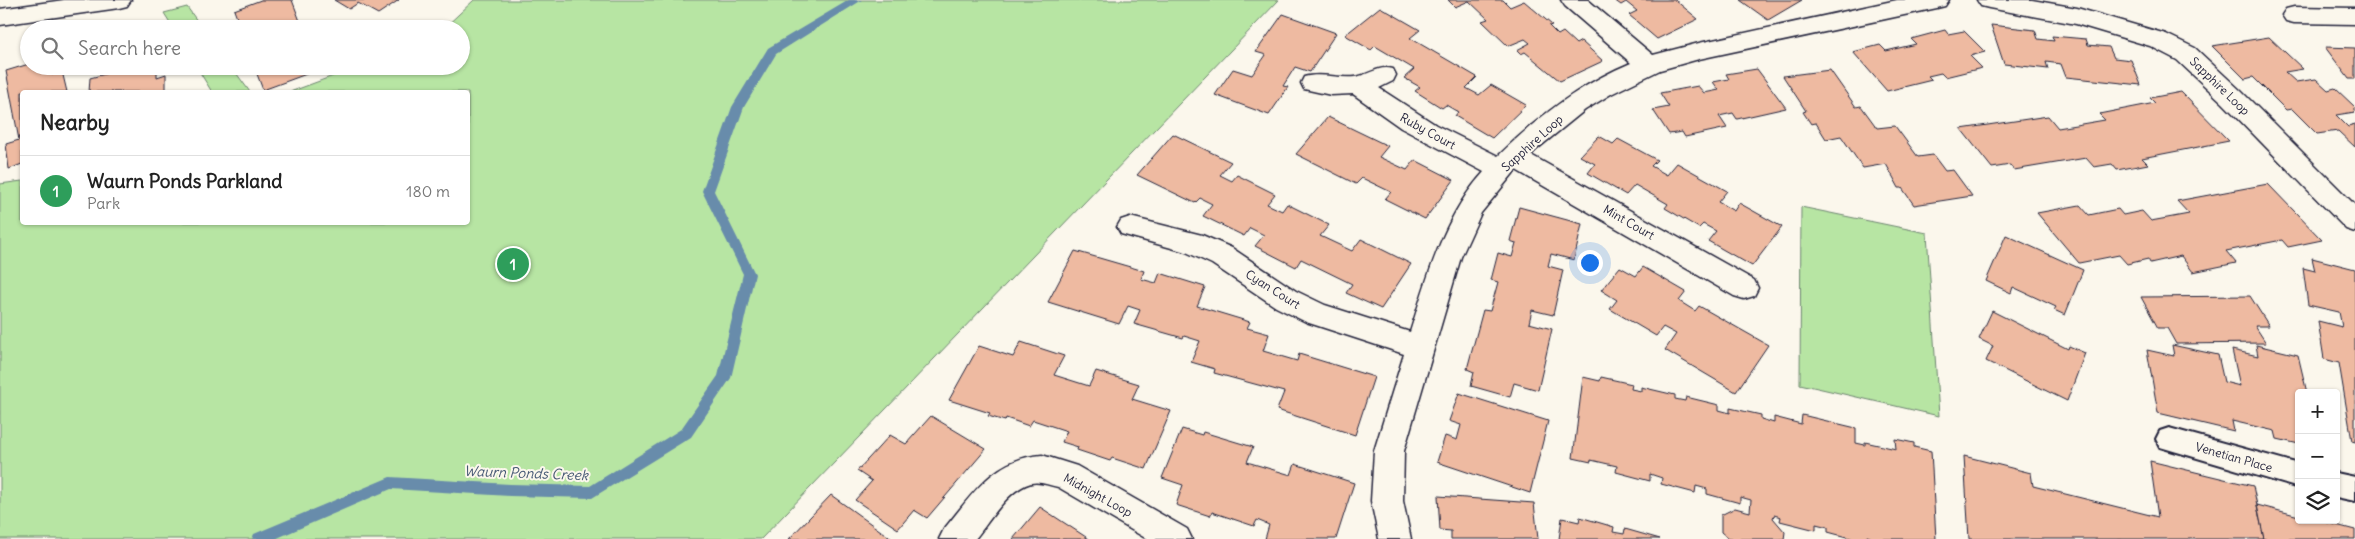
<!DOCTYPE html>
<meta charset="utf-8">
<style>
body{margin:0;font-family:Delius,sans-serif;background:#f2f2f2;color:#222}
.controls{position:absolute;right:15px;bottom:15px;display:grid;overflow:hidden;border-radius:5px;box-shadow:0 1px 4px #0004}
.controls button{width:45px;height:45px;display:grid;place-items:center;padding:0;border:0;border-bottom:1px solid #e0e0e0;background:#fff;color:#222;font:25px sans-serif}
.you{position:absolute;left:1589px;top:262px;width:18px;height:18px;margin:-12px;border:4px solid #fff;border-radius:50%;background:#1a73e8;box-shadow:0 0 0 8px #1a73e833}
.badge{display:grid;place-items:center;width:32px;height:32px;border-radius:50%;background:#22223b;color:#fff;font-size:16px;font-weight:700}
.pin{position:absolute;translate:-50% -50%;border:2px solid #fff;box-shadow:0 1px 5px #0006}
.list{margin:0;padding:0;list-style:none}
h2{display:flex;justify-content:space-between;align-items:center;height:65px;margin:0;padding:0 20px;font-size:21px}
h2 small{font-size:16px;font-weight:400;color:#767676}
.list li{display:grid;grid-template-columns:32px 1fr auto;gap:15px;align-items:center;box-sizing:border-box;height:70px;padding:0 20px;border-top:1px solid #e0e0e0}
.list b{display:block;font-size:19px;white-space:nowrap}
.list p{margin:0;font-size:16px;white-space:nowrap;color:#767676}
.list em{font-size:16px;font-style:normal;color:#767676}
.icon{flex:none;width:28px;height:28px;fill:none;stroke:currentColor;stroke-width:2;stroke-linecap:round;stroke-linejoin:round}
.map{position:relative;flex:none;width:2355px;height:539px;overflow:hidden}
.search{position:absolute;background:#fff;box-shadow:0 1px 4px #0004;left:20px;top:20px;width:450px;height:55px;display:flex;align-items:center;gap:12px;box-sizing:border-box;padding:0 18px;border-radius:28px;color:#767676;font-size:19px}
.panel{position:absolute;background:#fff;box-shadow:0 1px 4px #0004;left:20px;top:90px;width:450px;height:135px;border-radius:5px}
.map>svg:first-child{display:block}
</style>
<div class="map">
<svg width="2355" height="539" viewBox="0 0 2355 539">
<rect width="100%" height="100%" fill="#fbf7ec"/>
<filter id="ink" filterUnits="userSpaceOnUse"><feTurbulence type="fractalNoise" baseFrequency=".02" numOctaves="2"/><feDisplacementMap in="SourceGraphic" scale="10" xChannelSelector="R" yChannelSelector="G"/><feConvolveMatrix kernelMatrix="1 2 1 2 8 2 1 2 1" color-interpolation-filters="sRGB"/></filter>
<g filter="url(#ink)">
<!-- green -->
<g fill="#b7e5a3" stroke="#6c846f">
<path d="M474,0H1279L761,539H0V184L22,181V222H468V92H290L360,66H461V29H443Z"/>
<path d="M187,7L203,29H174L164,13Z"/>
<path d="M196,66H231L250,92H212Z"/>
<path d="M1801,207L1927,233L1939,416L1800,384Z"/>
</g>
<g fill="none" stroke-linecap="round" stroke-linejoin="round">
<!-- stream -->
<path fill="#678cab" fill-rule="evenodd" d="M849,0H862L776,54L744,107L714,191L755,274L731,378L691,437L592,498L510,496L391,489L275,539H252L254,534L390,477L510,484L590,486L681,429L718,376L743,274L702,191L732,107L768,48Z"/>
</g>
<!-- building -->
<g fill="#eebaa1" stroke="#22223b">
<path d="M261,0H292L303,29H241L234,10Z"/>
<path d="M334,0H399L378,14L358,3L349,9Z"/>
<path d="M1448,0H1503L1510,7L1524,1L1552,25L1549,26L1558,35L1563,32L1576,44L1581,41L1603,61L1560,81L1525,52L1521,54L1517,50L1530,43L1525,39L1508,46L1482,21L1488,19L1469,1L1455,7Z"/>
<path d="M1614,0H1675L1698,19L1657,39L1629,15L1637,11L1626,2L1621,5Z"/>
<path d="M1740,0H1802L1768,20Z"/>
<path d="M1380,7L1420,30L1410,38L1477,77L1466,88L1479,95L1491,85L1526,105L1492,138L1455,116L1458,112L1446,105L1442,108L1415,91L1420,87L1404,78L1414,69L1375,46L1371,50L1345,35Z"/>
<path d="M1283,14L1336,33L1310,72L1295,67L1283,86L1288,87L1269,115L1215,95L1233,69L1252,75L1266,55L1256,52Z"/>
<path d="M1991,25L2035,30L2038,39L2054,41L2052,36L2086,39L2088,45L2109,47L2114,58L2131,60L2141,85L2066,77L2061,64L2046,62L2048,69L2004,64Z"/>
<path d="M1945,30L1948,34L1964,31L1985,52L1970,56L1982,68L1945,77L1941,73L1928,76L1932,80L1887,91L1853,52L1880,45L1886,51L1916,44L1911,39Z"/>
<path d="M2269,37L2303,69L2285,72L2296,82L2316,79L2328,90L2335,88L2355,107V112L2336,115L2348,127L2355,125V147L2338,131L2317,134L2292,109L2286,110L2253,77L2245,79L2212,46Z"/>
<path d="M2325,47L2355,48V79H2349Z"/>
<path d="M29,64V66H50L52,75L62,71L67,92H22V164L9,169L6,144L19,140L6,71Z"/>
<path d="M120,66H157V77L166,74V92H89L90,78L120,70Z"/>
<path d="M254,66H319L320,69L263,90Z"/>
<path d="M1757,69L1786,108L1737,119L1733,113L1719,116L1727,128L1685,137L1682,132L1669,134L1653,110L1669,107L1660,93L1698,86L1704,93L1719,90L1713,82L1729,79L1726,74Z"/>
<path d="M1830,70L1856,107L1861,106L1877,128L1895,126L1918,157L1933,155L1945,171L1953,170L1972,196L1914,205L1902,188H1899L1886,164L1863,168L1841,136L1826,139L1816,123L1811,124L1803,112L1806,111L1783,76Z"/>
<path d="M2181,92L2229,141L2142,158L2148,164L2117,170L2112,164L2094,167L2086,158L2014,170L2010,165L1992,168L1961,129L2048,116L2058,128L2105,120L2099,114L2155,103L2150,98Z"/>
<path d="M1328,117L1388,146L1379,157L1407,170L1415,160L1454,180L1425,219L1385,199L1391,192L1362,178L1356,184L1296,154Z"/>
<path d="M1173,134L1231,162L1220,175L1232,181L1237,175L1275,194L1267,204L1282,211L1287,204L1329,225L1320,236L1352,251L1361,239L1411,264L1381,309L1346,293L1352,284L1301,259L1296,267L1255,246L1264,235L1250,228L1244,236L1203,216L1212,204L1200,198L1195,203L1137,175Z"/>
<path d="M1599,136L1613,144L1618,139L1657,160L1651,166L1667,175L1677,163L1727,191L1718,202L1734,211L1739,203L1782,227L1752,266L1708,241L1716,231L1703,224L1699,228L1665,208L1668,204L1635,185L1626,195L1588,173L1595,164L1580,156Z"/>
<path d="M2268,184L2322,240L2288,247L2282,240L2226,251L2236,263L2193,272L2181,256L2150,263L2148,259L2127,264L2119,255L2079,263L2037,213L2080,205L2089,215L2118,209L2123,215L2142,211L2151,221L2189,214L2177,201Z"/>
<path d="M1519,207L1582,224L1574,260L1551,254L1548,266L1563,270L1553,315L1532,310L1529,323L1552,329L1538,390L1514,383L1510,397L1471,386L1474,372L1467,369L1483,310L1490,311L1498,282L1491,280L1498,253L1512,257L1516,243L1510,241Z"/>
<path d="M2006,235L2083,270L2065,315L2054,310L2056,307L2013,287L2011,293L1986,281Z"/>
<path d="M1075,251L1144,271L1141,279L1156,283L1160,273L1205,287L1197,306L1250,322L1247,328L1269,334L1263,351L1297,361L1299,354L1374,377L1355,435L1277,410L1284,392L1214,373L1215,369L1191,362L1200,341L1184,336L1183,338L1134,324L1140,310L1128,306L1119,324L1048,302Z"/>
<path d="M2312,258L2355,269V442L2352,441L2339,363L2324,359L2318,321L2342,327L2339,312L2308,305L2303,268L2315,271Z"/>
<path d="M1620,267L1636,276L1643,267L1686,292L1679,301L1695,311L1699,306L1768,345L1736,392L1665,350L1676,334L1663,327L1656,336L1610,309L1617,300L1601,290Z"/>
<path d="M2250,296L2269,326H2255L2266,343L2176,344L2167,328H2158L2141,297Z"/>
<path d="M1992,311L2068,349L2069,346L2085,353L2067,401L1986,361L1993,346L1979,339Z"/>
<path d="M1021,342L1064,356L1054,375L1089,386L1096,371L1139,384L1132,399L1171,411L1146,469L1112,458L1110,461L1077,450L1078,447L1062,442L1067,431L1033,420L1029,426L1006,418L1005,421L988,416L990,413L949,400L979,346L1013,357Z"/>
<path d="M2172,345L2218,355L2224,382L2240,386L2232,350L2258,356L2256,345L2298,355L2307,393H2299V444L2277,439L2275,431L2232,421L2234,431L2158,413L2147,350L2174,356Z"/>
<path d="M1583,377L1600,381L1601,377L1632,384L1631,389L1641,391V387L1675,395V399L1685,401L1686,397L1719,405V410L1730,413V408L1761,415V419L1774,423V417L1801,424L1802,415L1856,428V443L1865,445V442L1896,449L1895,439L1914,443V447L1931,451L1936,539H1875L1867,536L1866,539H1854L1828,532V527L1816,524V530L1780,521L1781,517L1774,515L1773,518L1785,532L1784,539H1729L1721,532V515L1735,508L1750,512L1751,500L1740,497V503L1707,494V489L1696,486L1695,493L1661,484L1662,478L1650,474V481L1616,472L1617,466L1591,460V462L1573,458Z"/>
<path d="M1459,393L1548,421L1530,493L1437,462L1445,436L1457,440L1461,425L1449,421Z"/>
<path d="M931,416L986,449L927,518L914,510L898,529L855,500L872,481L857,471L890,435L906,444Z"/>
<path d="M1182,429L1202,435L1203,432L1253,447L1247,462L1291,475L1295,464L1354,483L1336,539H1265L1269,525L1257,520L1254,526L1212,512L1210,516L1176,505L1183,485L1162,478Z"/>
<path d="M1964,456L2031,473L2033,486L2158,517L2150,461L2253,486L2264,539H1969Z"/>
<path d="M831,495L892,539H789Z"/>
<path d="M1438,496L1534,503L1538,539H1451V531L1440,530Z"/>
<path d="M2257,505L2299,516V520H2317L2355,530V539H2264Z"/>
<path d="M1040,507L1089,539H1013Z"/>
<path d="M1580,517L1614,527L1613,532L1624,534L1625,529L1660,539H1559L1562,518L1579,522Z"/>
</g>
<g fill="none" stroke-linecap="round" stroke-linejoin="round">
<defs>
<g id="service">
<path d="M2169,428L2299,464V488L2160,447L2156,439L2160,431Z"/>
<path d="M2336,473L2355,477V501L2336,497Z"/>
</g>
<g id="minor">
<path d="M1561,0H1588L1653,55L1699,43L1897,0H1949L1945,6L1937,8L1699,59L1660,70L1611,94L1585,110L1537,149L1531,155L1754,280L1758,288L1754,296L1744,299L1734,296L1516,170L1481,213L1461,257L1404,451L1403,501L1411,539H1379L1371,501L1374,451L1404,354L1306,322L1276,307L1212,264L1186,252L1121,234L1117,227L1121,220L1130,217L1202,235L1232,248L1296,291L1325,305L1410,332C1428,276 1443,217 1484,172L1401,128L1353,94L1331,95L1304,89L1301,83L1304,77C1320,72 1338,79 1355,77C1370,75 1378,65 1393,69L1396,75L1393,81L1379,88L1436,125L1498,156C1537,118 1580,84 1631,63L1565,6Z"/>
<path d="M1977,0H2032L2077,8L2166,34L2195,48L2241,91L2355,205V232L2346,229L2223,103L2177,60L2150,46L2076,24L1989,8L1981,6Z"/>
<path d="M2294,7L2355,8V24L2294,23L2286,21L2282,15L2286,9Z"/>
<path d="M1042,455L1077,466L1187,529L1192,539H1147L1058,487C1049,485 1040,481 1031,483C1007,490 990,521 975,539H939L944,529C972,495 994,458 1042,455Z"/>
</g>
<path id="tertiary" d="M64,0H131L127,6L119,8L0,25V9Z"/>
</defs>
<!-- service casing -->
<use href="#service" stroke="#22223b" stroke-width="4"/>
<!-- minor casing -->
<use href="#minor" stroke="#22223b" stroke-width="3"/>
<!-- tertiary casing -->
<use href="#tertiary" stroke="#22223b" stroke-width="3"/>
<!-- service -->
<use href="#service" fill="#fbf7ec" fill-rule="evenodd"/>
<!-- minor -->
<use href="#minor" fill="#fbf7ec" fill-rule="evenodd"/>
<!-- tertiary -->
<use href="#tertiary" fill="#fbf7ec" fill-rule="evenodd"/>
</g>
</g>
<g text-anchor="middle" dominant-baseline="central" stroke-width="4" stroke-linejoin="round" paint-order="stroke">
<!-- street labels -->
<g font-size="12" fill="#22223b" stroke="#fbf7ec">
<text transform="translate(2220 86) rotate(44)">Sapphire Loop</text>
<text transform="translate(1428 131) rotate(29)">Ruby Court</text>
<text transform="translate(1532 143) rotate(-42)">Sapphire Loop</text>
<text transform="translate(1629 222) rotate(30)">Mint Court</text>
<text transform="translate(1273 289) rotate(32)">Cyan Court</text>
<text transform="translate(2234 457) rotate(16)">Venetian Place</text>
<text transform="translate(1098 495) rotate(29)">Midnight Loop</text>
</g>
<!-- water labels -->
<g font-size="14" font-style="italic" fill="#445773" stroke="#fbf7ec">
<text transform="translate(526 473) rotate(2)">Waurn Ponds Creek</text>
</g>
</g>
</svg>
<div class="controls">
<button>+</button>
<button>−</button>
<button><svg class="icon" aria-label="layers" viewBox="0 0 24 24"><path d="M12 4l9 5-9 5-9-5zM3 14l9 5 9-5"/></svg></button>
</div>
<div class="you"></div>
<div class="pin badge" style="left:513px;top:264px;background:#2e9e5b">1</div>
<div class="search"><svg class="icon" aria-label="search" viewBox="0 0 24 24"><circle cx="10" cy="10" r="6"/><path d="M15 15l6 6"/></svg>Search here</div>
<section class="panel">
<h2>Nearby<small></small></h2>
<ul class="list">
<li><span class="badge" style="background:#2e9e5b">1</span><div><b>Waurn Ponds Parkland</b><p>Park</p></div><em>180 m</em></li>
</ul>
</section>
</div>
